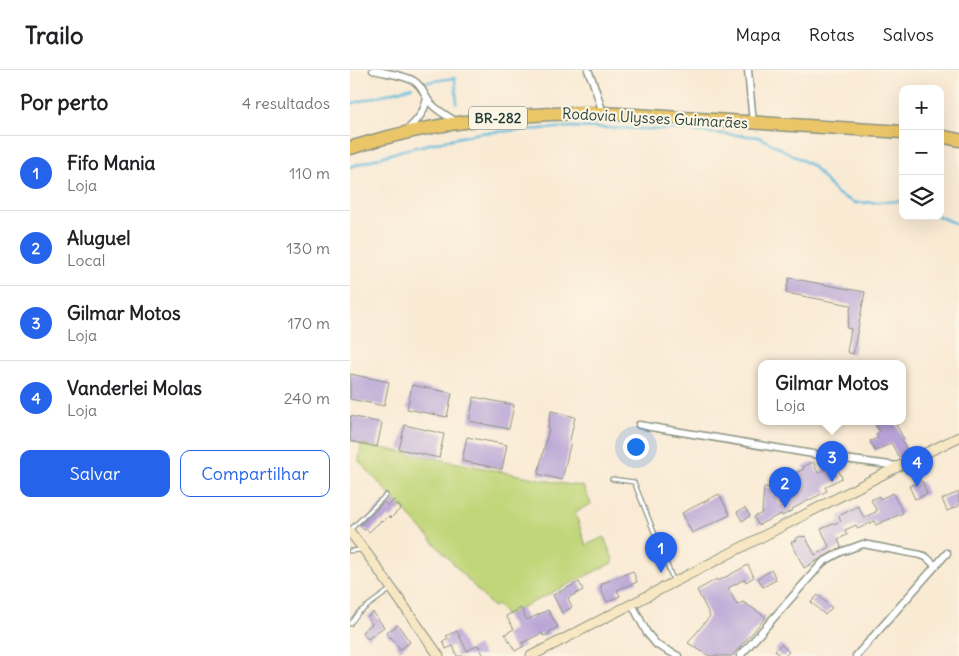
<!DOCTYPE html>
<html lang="pt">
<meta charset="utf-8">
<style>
body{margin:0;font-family:Delius,sans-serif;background:#f6f6f6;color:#202124}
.controls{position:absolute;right:15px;top:15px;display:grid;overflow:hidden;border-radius:10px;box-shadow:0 5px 20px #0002}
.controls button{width:45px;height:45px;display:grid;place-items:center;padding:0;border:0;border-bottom:1px solid #e0e0e0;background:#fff;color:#202124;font:25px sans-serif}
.you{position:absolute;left:285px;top:376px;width:18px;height:18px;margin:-12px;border:4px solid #fff;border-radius:50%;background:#1a73e8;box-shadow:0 0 0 8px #1a73e833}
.badge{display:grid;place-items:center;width:32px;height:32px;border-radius:50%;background:#2563eb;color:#fff;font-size:16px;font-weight:700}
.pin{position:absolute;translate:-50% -41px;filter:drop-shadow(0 1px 2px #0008)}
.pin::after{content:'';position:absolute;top:26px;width:18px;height:15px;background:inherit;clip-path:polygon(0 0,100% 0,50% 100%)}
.popup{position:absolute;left:408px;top:290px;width:148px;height:65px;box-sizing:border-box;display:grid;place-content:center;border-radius:10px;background:#fff;filter:drop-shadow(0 1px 4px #0005);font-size:16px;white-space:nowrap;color:#757577}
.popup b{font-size:19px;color:#202124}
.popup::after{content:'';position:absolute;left:50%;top:100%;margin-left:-10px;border:10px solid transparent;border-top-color:#fff}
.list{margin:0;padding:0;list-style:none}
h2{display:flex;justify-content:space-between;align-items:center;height:65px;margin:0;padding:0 20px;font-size:21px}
h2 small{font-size:16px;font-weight:400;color:#757577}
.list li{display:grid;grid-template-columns:32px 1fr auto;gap:15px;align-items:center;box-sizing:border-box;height:75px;padding:0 20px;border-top:1px solid #e0e0e0}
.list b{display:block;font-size:19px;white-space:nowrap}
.list p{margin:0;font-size:16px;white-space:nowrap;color:#757577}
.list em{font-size:16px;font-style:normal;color:#757577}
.actions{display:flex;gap:10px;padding:15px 20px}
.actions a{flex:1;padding:11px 0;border:1px solid #2563eb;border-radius:10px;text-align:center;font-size:18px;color:#2563eb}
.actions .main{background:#2563eb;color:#fff}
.icon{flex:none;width:28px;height:28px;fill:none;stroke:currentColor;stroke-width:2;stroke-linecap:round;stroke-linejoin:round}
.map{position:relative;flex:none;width:609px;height:586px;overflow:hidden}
header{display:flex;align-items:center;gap:30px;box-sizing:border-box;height:70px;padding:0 25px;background:#fff;border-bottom:1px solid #e0e0e0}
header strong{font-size:24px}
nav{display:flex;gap:28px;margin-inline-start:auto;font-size:18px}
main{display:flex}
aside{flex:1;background:#fff}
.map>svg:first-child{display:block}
</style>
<header>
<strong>Trailo</strong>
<nav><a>Mapa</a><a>Rotas</a><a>Salvos</a></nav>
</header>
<main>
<aside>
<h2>Por perto<small>4 resultados</small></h2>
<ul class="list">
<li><span class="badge">1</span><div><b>Fifo Mania</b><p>Loja</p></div><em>110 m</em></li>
<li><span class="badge">2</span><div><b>Aluguel</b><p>Local</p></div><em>130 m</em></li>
<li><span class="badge">3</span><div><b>Gilmar Motos</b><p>Loja</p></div><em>170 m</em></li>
<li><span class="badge">4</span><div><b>Vanderlei Molas</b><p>Loja</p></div><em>240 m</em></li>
</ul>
<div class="actions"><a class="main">Salvar</a><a>Compartilhar</a></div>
</aside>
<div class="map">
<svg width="609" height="586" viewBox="0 0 609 586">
<rect width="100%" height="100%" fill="#fcf5e5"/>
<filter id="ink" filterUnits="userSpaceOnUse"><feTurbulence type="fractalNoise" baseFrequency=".02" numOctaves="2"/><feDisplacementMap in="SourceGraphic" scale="10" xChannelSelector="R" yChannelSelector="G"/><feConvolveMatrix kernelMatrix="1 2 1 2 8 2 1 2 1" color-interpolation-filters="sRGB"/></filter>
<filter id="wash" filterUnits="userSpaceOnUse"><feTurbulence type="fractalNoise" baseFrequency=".0096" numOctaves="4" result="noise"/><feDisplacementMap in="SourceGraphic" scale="20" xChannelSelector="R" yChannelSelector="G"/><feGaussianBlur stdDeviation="1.12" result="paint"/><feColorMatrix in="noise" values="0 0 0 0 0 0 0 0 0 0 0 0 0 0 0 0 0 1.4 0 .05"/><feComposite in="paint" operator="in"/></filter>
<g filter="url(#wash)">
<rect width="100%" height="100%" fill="#f9ead4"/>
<!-- green -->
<path fill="#c1d679" stroke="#708a56" d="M11,374L215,414L233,416L241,434L225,442L236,475L254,467L264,492L171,538L156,546L148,535L143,537L9,391Z"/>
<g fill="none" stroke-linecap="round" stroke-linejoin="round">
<!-- stream -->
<g stroke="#5ebadc" stroke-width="2.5">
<path d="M76,12L105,8L107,33"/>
<path d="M0,34L62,17"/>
<path d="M0,97L53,80L129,63L222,57L328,60L409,67L463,96L486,123L505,133L553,131"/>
<path d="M588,146L609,155"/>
</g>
</g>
<g id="blocks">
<!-- building -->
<g fill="#b6a2d6">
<path d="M439,208L515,222L503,284L497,282L501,259L497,258L501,235L436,223Z"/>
<path d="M0,304L39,312L34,336L0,329Z"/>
<path d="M62,315L102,323L97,347L57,339Z"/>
<path d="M124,327L164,335L159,359L119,351Z"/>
<path d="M201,341L225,347L220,370L221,371L212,410L188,404L199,358L198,357Z"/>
<path d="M0,346L32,353L27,377L0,371Z"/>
<path d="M524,351H544L554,369L552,370L558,382L549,387L541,373L525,381L520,371L528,368L526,364L530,362Z"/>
<path d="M55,355L94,364L89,388L49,379Z"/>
<path d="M117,367L157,375L152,399L112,391Z"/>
<path d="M463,392L468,403L481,395L487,397L492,408L475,417L477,421L442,439L443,440L432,446L431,444L408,455L404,447L412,443L414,417L422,418V425H430L429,435L446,426L442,418L445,417L439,406L454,399L453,397Z"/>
<path d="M572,411L577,424L565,429L559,416Z"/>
<path d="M609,422V436L597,441L592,429Z"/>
<path d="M543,423L553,443L526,455L524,451L508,459L506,455L495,460L497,465L488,469L491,477L454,498L441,472L446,470L445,469L451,466L452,467L455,466L465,485L479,477L471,459L491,451L489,446L508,436L514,448L527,441L521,430L529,426L530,429Z"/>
<path d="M369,424L380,445L342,463L332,443Z"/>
<path d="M44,430L51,438L41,448L39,446L32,452L31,451L19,462L16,459L14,460L10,456L34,432L38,436Z"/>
<path d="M395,438L400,446L392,451L387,442Z"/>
<path d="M398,495L404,507L396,512L395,509L378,518L387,535L393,532L416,547L382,586H359L338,573L360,546L347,520L367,509L368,511Z"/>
<path d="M422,500L426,510L413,517L408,508Z"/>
<path d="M283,501L287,512L267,520L270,526L257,532L250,517L252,516L251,514Z"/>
<path d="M229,512L233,520L218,528L222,537L212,543L203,525Z"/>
<path d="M468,525L482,538L475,545L461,532Z"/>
<path d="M171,538L177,550L198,540L208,557L199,562V564L193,566L192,563L172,573L174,576L165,581L155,564L164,559L156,546Z"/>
<path d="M23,542L34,557L18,569L12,562L22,554L17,547Z"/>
<path d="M48,555L60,572L50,580L41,567L40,568L36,563Z"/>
<path d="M107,561L117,581L128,575L134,586H107L103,576L96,579L93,571L98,568L96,566Z"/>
<path d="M431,574L439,582L435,586H430L425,580Z"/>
</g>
</g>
</g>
<g filter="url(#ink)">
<use href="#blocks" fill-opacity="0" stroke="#8c9484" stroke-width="1"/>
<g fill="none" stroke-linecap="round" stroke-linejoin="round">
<defs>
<g id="lane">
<path d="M262,409L284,412L324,512"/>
<path d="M0,460L36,425"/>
<path d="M0,481L11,480"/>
<path d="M0,554L8,543L41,519"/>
</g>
<g id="street">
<path d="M23,0C35,3 54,5 64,11C72,16 73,23 78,30C84,39 96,45 105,51"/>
<path d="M238,0L243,12L253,43"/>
<path d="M398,0L403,53"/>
<path d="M58,59C68,50 74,42 77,29"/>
<path d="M289,355L487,388L548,396"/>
<path d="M282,534L297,563L307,575L328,586"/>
<path d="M390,586L473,492L491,482L513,474L571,485L576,487L586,496"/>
<path d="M506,586L597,483"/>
</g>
<g id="secondary">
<path d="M0,462L18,485L89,586"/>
<path d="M181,586L549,396L609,367"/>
</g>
<g id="highway">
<path d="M590,66L609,70"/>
<path d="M0,78C83,51 167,43 253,43L553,62"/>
</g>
</defs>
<!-- lane casing -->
<use href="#lane" stroke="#8c9484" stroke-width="5.5"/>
<!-- street casing -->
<use href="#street" stroke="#8c9484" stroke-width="9"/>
<!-- secondary casing -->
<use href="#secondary" stroke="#8c9484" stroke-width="11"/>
<!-- highway casing -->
<use href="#highway" stroke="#8c9484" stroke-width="15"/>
<!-- lane -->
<use href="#lane" stroke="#fff" stroke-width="3"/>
<!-- street -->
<use href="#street" stroke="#fff" stroke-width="6"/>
<!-- secondary -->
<use href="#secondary" stroke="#f7e8c3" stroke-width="9"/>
<!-- highway -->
<use href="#highway" stroke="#ebc669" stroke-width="12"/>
</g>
</g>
<g text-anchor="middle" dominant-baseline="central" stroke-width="4.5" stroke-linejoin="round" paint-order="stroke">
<!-- shield labels -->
<rect fill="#fcf5e5" stroke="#617469" stroke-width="1" x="119" y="36.5" width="58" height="23" rx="4"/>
<g font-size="14" font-weight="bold" fill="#1f3d34">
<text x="148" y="48">BR-282</text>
</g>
<!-- street labels -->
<g font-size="15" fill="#1f3d34" stroke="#fcf5e5">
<text transform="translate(305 48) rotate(3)">Rodovia Ulysses Guimarães</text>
</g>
</g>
</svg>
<div class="controls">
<button>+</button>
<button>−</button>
<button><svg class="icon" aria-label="layers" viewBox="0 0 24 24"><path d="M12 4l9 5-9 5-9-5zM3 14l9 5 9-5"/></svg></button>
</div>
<div class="you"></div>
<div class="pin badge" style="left:311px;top:503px">1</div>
<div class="pin badge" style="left:435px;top:438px">2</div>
<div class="pin badge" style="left:482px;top:412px">3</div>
<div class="popup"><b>Gilmar Motos</b>Loja</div>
<div class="pin badge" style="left:567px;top:417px">4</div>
</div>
</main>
